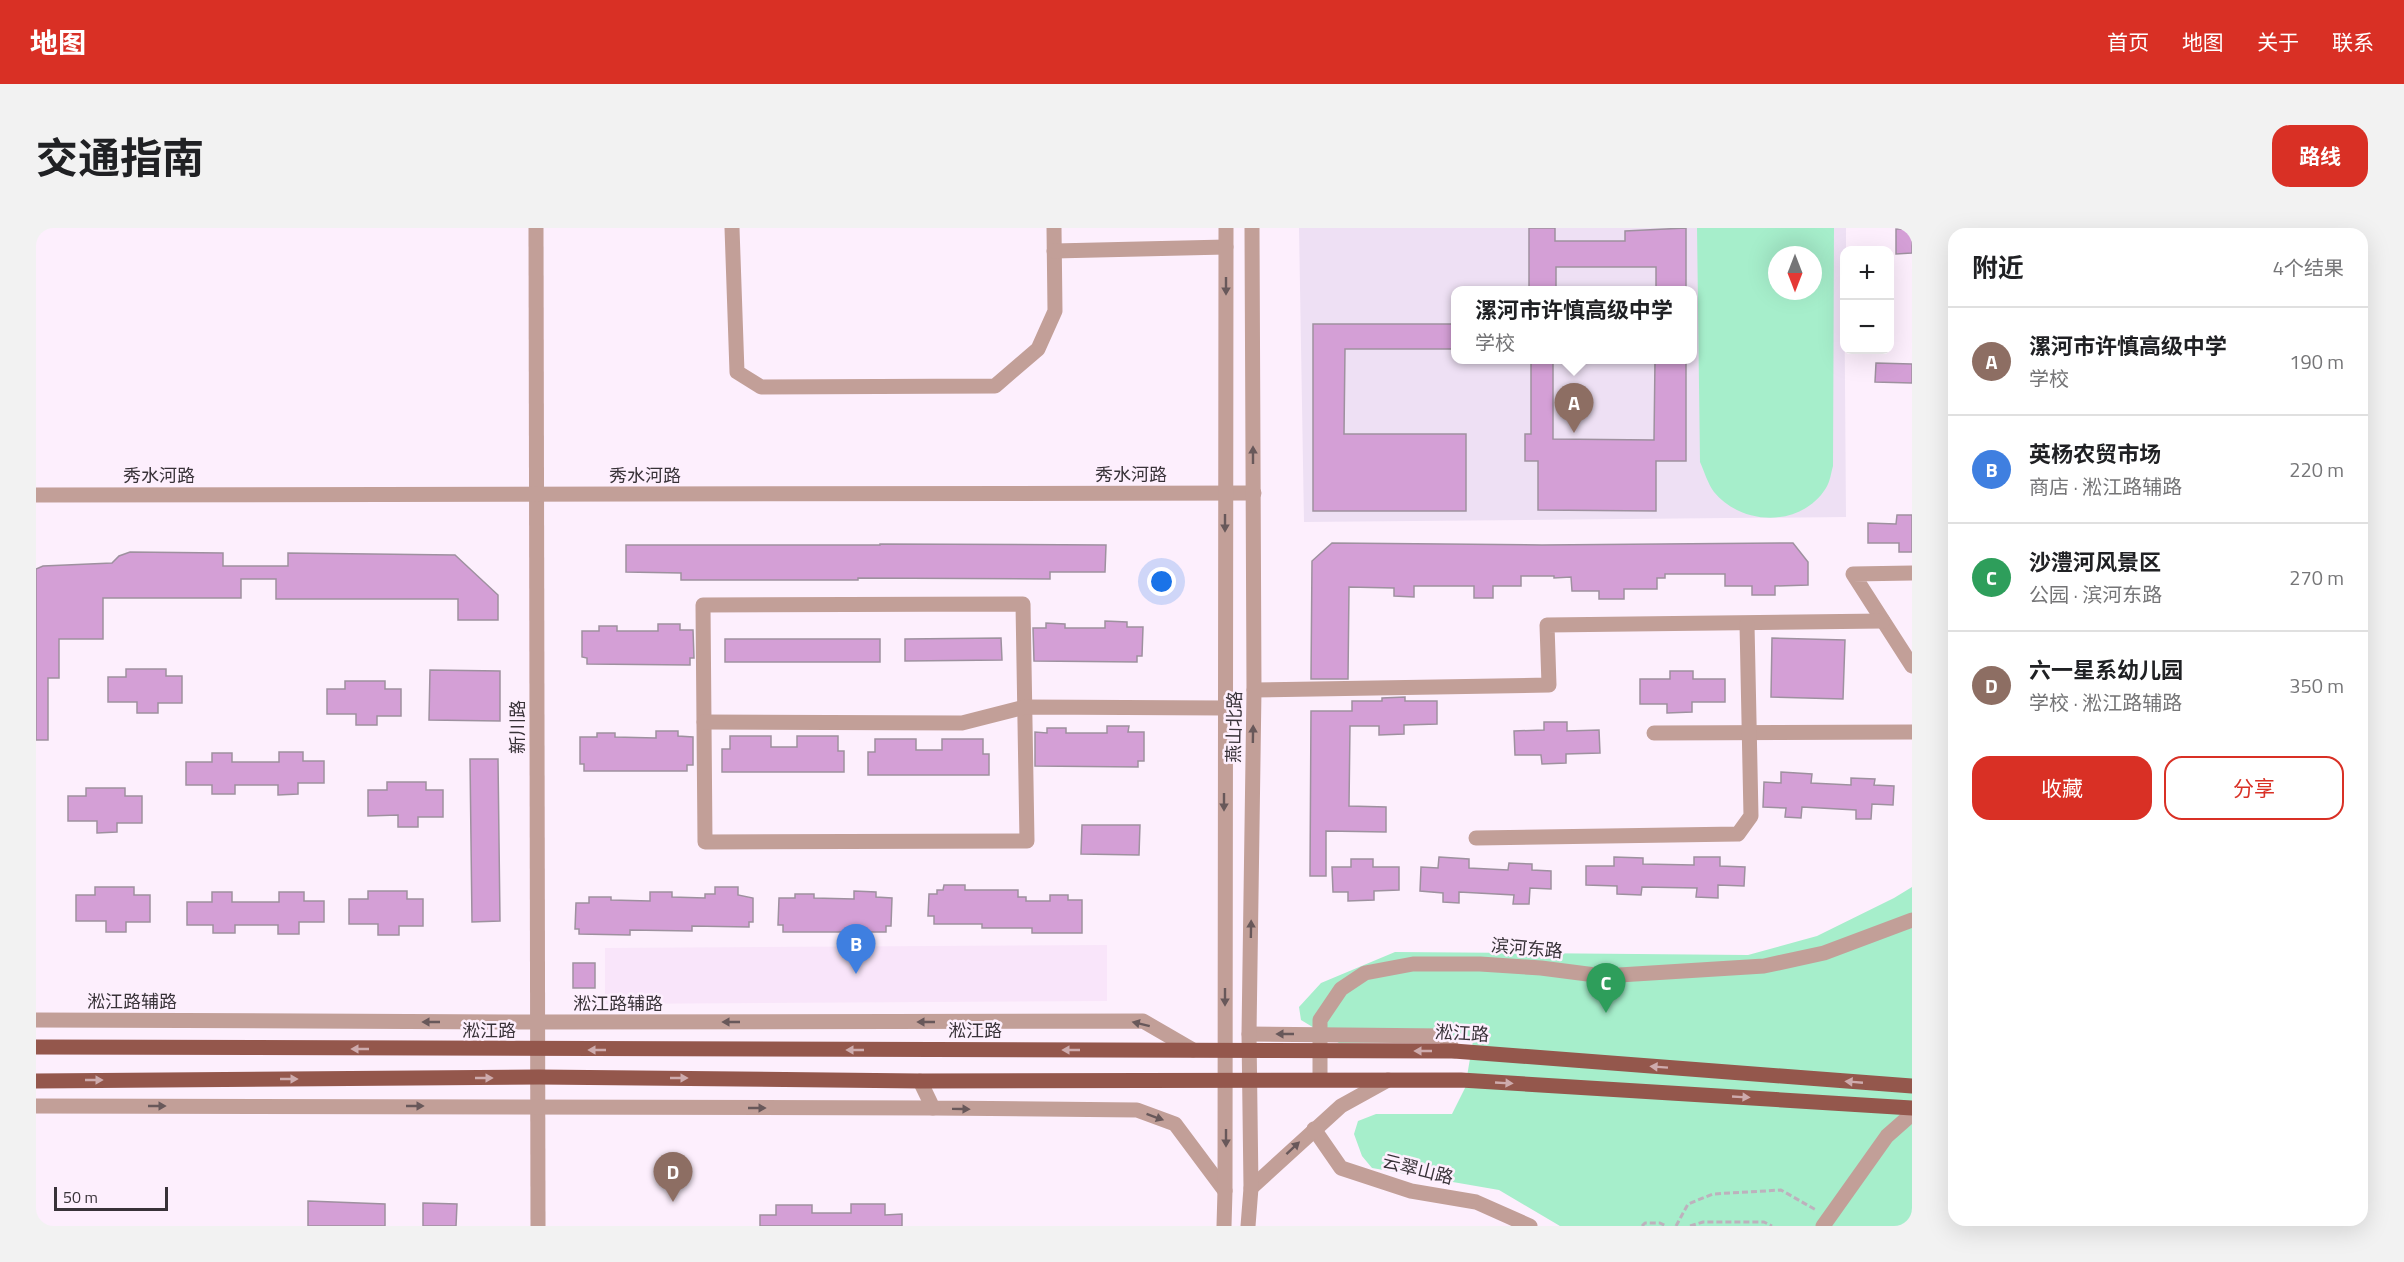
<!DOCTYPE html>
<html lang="zh">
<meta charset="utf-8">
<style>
body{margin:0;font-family:"Titillium Web","Noto Sans SC",sans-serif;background:#f2f2f2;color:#202124}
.controls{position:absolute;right:18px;top:18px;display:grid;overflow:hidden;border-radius:12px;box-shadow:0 6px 24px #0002}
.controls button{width:54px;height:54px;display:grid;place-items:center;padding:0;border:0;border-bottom:2px solid #e0e0e0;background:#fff;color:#202124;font:30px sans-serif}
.compass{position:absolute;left:1732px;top:18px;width:54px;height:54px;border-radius:50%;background:#fff;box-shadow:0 6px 24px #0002;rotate:180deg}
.scale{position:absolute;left:18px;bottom:15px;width:114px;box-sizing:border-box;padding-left:6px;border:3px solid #383238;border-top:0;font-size:16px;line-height:21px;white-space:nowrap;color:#383238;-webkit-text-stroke:4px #fdeffd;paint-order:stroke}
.you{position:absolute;left:1126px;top:354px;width:21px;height:21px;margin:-15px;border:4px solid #fff;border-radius:50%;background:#1a73e8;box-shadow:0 0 0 9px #1a73e833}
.badge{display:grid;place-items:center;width:39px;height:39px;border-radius:50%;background:#d93025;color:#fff;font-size:20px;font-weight:700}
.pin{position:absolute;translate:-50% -50px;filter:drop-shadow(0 2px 3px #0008)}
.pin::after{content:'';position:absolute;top:32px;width:21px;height:18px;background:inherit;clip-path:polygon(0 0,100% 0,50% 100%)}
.popup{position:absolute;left:1415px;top:58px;width:246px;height:78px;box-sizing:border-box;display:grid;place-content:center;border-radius:12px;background:#fff;filter:drop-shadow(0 2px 4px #0005);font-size:20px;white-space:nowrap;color:#757577}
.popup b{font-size:22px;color:#202124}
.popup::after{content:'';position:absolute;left:50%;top:100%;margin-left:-12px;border:12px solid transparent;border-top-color:#fff}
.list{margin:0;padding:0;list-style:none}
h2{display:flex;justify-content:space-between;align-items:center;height:78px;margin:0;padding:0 24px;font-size:26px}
h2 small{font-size:20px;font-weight:400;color:#757577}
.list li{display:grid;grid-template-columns:39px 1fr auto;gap:18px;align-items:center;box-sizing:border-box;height:108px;padding:0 24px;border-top:2px solid #e0e0e0}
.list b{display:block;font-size:22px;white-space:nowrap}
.list p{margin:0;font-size:20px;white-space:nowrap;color:#757577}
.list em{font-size:20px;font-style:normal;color:#757577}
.actions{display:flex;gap:12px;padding:18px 24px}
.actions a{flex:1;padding:14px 0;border:2px solid #d93025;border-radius:18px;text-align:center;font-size:21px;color:#d93025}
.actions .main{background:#d93025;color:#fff}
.map{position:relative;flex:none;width:1876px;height:998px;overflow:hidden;border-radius:18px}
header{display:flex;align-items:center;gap:36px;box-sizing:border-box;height:84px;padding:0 30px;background:#d93025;color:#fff}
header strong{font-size:28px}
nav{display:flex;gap:33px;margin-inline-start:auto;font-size:21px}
.intro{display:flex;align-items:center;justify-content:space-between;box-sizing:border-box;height:144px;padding:0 36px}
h1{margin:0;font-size:42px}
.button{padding:15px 27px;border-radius:18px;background:#d93025;color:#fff;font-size:21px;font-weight:700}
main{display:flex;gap:36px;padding:0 36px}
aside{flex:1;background:#fff;border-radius:18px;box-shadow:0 6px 24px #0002}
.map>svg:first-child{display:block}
</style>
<header>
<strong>地图</strong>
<nav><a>首页</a><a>地图</a><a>关于</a><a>联系</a></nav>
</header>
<div class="intro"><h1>交通指南</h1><a class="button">路线</a></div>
<main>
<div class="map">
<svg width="1876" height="998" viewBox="0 0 1876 998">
<rect width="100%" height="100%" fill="#fdeffd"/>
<!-- built -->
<path fill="#f9e5fa" d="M1071,717V773L569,776V720Z"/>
<!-- education -->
<path fill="#eee0f4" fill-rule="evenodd" d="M1263,0H1810V22H1808L1810,289L1268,294ZM1741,27H1777V63H1741ZM1420,62H1656V132H1420Z"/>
<!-- green -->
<g fill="#a6eecb" fill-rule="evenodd">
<path d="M1661,0H1798L1797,238C1795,245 1794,254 1790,260C1765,300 1706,298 1678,264C1672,256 1668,243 1664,234ZM1741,27H1777V63H1741Z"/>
<path d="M1876,659V998H1524L1463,962L1336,940L1326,928L1318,906L1322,893L1340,886H1416L1429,860L1437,813L1303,815L1265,792L1263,779L1285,755L1359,724L1712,727L1781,708L1858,670Z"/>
</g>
<!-- building -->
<g fill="#d49fd6" stroke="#9e919f" stroke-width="1.5">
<path d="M1493,0H1519V13H1589V3L1650,0V63H1620V39H1520V63H1493Z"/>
<path d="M1860,1H1876V25L1860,26Z"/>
<path d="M1277,96H1419V121H1309L1308,206H1430V283H1277Z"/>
<path d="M1495,132H1517V211L1618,212L1619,132H1650V233H1620V283L1502,282V233H1489V206H1495Z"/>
<path d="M1840,135L1876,136V155L1839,154Z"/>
<path d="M1861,287H1876V324H1863V315H1832V295L1860,296Z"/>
<path d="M1296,315L1506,317L1757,315L1772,334V357L1739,358V367H1716V358H1689V346H1629V350H1621V361H1588V371H1563V363H1536L1535,349L1518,350V348H1485V358H1457V370H1438V358H1378V369L1358,368V360L1313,359L1312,451H1275L1276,333Z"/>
<path d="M844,316L1070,317L1069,344H1014V351L822,350V352H645V345L590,344V317H844Z"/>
<path d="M94,324L187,325V338H252V325L419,327L462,367V392H422V371H240V351H205V370H67V411H23V450H12V512H0V341L7,338L76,335L83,328Z"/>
<path d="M1069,393L1091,394V399H1107L1106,428H1101V434L998,433L997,400H1010V395L1029,396V400H1069Z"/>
<path d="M622,396H644V402H657L658,430H654V437L551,436V430L546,429V403H563V398H581V403H622Z"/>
<path d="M965,410L966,432L869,433V411Z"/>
<path d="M1736,410L1809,412L1807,471L1735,469Z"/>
<rect x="689" y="411" width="155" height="23"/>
<path d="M90,441H130V448H146V475H122V485H101V474H72V449H90Z"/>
<path d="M394,442L464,443V493L393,492Z"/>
<path d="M1634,443H1657V451H1689V474H1656V484L1631,485V476H1604V451H1634Z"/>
<path d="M309,453H349V461H365V488H341V497H320V486H291V461H309Z"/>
<path d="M1369,469V473H1401V496L1368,497V506L1343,507V498H1314L1313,578L1350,579V604L1290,603V648H1274L1275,483H1316V473H1346V470Z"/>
<path d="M1508,494H1531V503L1563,502L1564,525L1530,526V535L1506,536L1505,527H1479L1478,503L1508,502Z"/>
<path d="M1071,498H1093L1092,504H1108V533H1102V539L999,538V504L1011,505V500H1030V505H1071Z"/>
<path d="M620,503H642V508L657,509V537H651V543H548V536H544V509H561V505H579V509L620,510Z"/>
<path d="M694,508H735V519H761V508H802V523H808V544H686V521H694Z"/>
<path d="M839,511H880V522H906V511H947V526H953V547H832V524H839Z"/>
<path d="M243,524H267V533H288V555H262V566L242,567V557H199V566H176V557H150V534H176V525H196V534H243Z"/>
<path d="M434,531H462L464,693L436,694Z"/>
<path d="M1745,544L1776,546L1775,555L1815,557V550L1839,551L1838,557L1858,558L1857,577L1836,576L1835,591H1820V582L1766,579L1765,590L1749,589L1750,580L1727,579L1728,554L1745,555Z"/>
<path d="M351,554H390V562H407V589H382V599H362V587L332,588V562H351Z"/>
<path d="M50,560H89V568H106V595H81V604L61,605V593H32V568H50Z"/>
<path d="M1046,597H1104L1103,627L1045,626Z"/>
<path d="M1403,629L1433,631V640L1472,642L1473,635L1496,636V642L1515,643V661L1494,660L1493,676H1477L1478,667L1423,664V675L1407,674V665L1384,663L1385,639L1402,640Z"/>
<path d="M1578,629L1607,630V636L1658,637V629H1684V638L1709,639L1708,658L1682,657V670L1660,669L1661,660L1606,659L1605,667L1581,666V658L1550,657V638H1578Z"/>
<path d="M1315,631H1337V639H1363V662L1338,663V672L1312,673V664H1297L1296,639H1315Z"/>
<path d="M908,657H929V662H982V669H990V673H1014V667H1032V672H1046V705H996V700H946V696H898V688H892L893,666H901V662H907Z"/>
<path d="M59,659H98V667H114V694H90V704H70V693H40V667H59Z"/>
<path d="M679,659H702V667L717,670V694H713V699L656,698V703L594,702V707L543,706V701H539L540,675H553V669H575V672L614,673V664H636V669L669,670V666H679Z"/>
<path d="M332,663H371V671H387V698H363V707H342V696H313V671H332Z"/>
<path d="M818,663L840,664V669L856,670L855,698H850V704H747V697H742L743,670H759V666H778V670L818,671Z"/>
<path d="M176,664H196V674H243V664H268V673H288V694H263V706H242V697H199V705H177V697H151V674H176Z"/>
<rect x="537" y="735" width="22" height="25"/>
<path d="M272,973L349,976V998H272Z"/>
<path d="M387,975L421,976L420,998H387Z"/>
<path d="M815,976H849V987L866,986V998H724V987H740V977H776V985H815Z"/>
</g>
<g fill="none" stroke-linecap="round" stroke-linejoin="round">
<!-- path -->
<g stroke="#bdb1bd" stroke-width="3" stroke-dasharray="6 3" stroke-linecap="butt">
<path d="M1606,998L1609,995H1624L1630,998"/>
<path d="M1640,998L1652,976L1677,966L1745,962L1780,982"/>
<path d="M1654,998L1667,994H1728L1736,998"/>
</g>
<!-- minor -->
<g stroke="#c29f98" stroke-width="15">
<path d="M500,0C498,333 504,665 502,998"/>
<path d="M696,0L701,144L725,159L959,158L1002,121L1019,83L1018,0"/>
<path d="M1018,23L1190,19"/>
<path d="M0,267L1218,265"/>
<path d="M1876,345L1817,346L1876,438"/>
<path d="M987,376L991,613L669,614L667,377Z"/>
<path d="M1218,462L1513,457L1511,397L1847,393"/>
<path d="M668,494L926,495L989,479L1188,480"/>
<path d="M1618,505L1876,504"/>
<path d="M1440,610L1702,606L1715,588L1711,396"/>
<path d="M0,792L503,794L1107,793L1157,822"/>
<path d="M1213,806L1408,808L1418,823"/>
<path d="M1284,851V792L1305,761L1329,745L1377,736H1444L1505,740L1567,748L1728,738L1788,725L1876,692"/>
<path d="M884,853L897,880L1101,882L1139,896L1189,963"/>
<path d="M0,878L897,880"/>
<path d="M1278,901L1305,940L1375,963L1440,974L1494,998"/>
<path d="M1215,960L1305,878L1352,852"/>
<path d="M1188,998L1189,963L1190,0"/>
<path d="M1212,998L1215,960L1213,806L1218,462L1216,0"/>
<path d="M1787,998L1851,908L1876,886"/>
</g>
<!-- major -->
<g stroke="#94574c" stroke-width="15">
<path d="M0,819L1418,823L1876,858"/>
<path d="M0,853L503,849L884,853L1425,852L1876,880"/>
</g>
</g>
<!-- one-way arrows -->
<defs><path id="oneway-solid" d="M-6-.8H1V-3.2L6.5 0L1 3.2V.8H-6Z" transform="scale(1.5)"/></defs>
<g fill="#68585a">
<use href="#oneway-solid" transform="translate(1190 58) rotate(90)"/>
<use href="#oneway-solid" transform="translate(1217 227) rotate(-90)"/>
<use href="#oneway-solid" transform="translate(1189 295) rotate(90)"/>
<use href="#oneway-solid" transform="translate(1217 506) rotate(-89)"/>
<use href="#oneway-solid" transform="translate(1188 574) rotate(90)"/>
<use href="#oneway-solid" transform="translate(1215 701) rotate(-89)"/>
<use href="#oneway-solid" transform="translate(1189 769) rotate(90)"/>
<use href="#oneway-solid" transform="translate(395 794) rotate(-180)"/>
<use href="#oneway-solid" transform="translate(695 794) rotate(180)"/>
<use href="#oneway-solid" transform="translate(890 794) rotate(180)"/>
<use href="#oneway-solid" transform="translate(1105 796) rotate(-166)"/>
<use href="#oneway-solid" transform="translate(1249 806) rotate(180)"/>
<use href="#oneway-solid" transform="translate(121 878)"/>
<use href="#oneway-solid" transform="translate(379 878)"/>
<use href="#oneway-solid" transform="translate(721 880)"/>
<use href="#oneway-solid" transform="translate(925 881) rotate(1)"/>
<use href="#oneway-solid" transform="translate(1119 889) rotate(20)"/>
<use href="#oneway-solid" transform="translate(1190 910) rotate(90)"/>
<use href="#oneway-solid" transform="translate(1257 920) rotate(-43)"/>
</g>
<g fill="#ceabad">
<use href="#oneway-solid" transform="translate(324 821) rotate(-180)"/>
<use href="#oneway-solid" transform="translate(561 822) rotate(-180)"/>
<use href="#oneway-solid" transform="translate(819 822) rotate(-180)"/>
<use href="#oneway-solid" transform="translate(1035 822) rotate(-180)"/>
<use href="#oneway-solid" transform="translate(1387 823) rotate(-180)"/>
<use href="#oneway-solid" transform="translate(1623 839) rotate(-176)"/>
<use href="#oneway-solid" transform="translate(448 850)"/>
<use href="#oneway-solid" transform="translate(643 850)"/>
<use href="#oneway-solid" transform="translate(253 851)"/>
<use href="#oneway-solid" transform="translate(58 852)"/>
<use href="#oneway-solid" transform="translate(1818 854) rotate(-175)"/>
<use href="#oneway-solid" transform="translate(1468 855) rotate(3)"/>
<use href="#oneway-solid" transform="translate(1705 869) rotate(3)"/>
</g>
<g text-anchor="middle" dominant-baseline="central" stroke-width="5" stroke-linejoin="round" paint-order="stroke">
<!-- street labels -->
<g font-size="18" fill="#383238" stroke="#fdeffd">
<text x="1095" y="246">秀水河路</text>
<text x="123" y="247">秀水河路</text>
<text x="609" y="247">秀水河路</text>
<text transform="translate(481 499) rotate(-90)">新川路</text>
<text transform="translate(1198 499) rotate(-89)">燕山北路</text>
<text transform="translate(1491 720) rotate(5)">滨河东路</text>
<text x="96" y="773">淞江路辅路</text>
<text x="582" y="775">淞江路辅路</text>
<text x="453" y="802">淞江路</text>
<text x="939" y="802">淞江路</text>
<text transform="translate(1426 805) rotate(3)">淞江路</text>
<text transform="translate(1382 941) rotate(14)">云翠山路</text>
</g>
</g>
</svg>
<div class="controls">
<button>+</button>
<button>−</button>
</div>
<svg class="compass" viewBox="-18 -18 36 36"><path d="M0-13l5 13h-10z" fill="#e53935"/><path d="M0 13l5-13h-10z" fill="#757577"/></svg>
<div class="scale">50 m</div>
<div class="you"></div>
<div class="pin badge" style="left:1538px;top:205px;background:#8d6e63">A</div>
<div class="popup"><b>漯河市许慎高级中学</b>学校</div>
<div class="pin badge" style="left:820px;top:746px;background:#3f7fe0">B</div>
<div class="pin badge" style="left:1570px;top:785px;background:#2e9e5b">C</div>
<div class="pin badge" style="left:637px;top:974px;background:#8d6e63">D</div>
</div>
<aside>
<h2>附近<small>4个结果</small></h2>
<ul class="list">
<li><span class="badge" style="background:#8d6e63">A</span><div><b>漯河市许慎高级中学</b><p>学校</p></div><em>190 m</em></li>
<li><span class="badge" style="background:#3f7fe0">B</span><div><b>英杨农贸市场</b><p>商店 · 淞江路辅路</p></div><em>220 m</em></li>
<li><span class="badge" style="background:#2e9e5b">C</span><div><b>沙澧河风景区</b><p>公园 · 滨河东路</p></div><em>270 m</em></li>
<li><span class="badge" style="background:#8d6e63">D</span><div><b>六一星系幼儿园</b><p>学校 · 淞江路辅路</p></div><em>350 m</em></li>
</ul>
<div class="actions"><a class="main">收藏</a><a>分享</a></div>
</aside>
</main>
